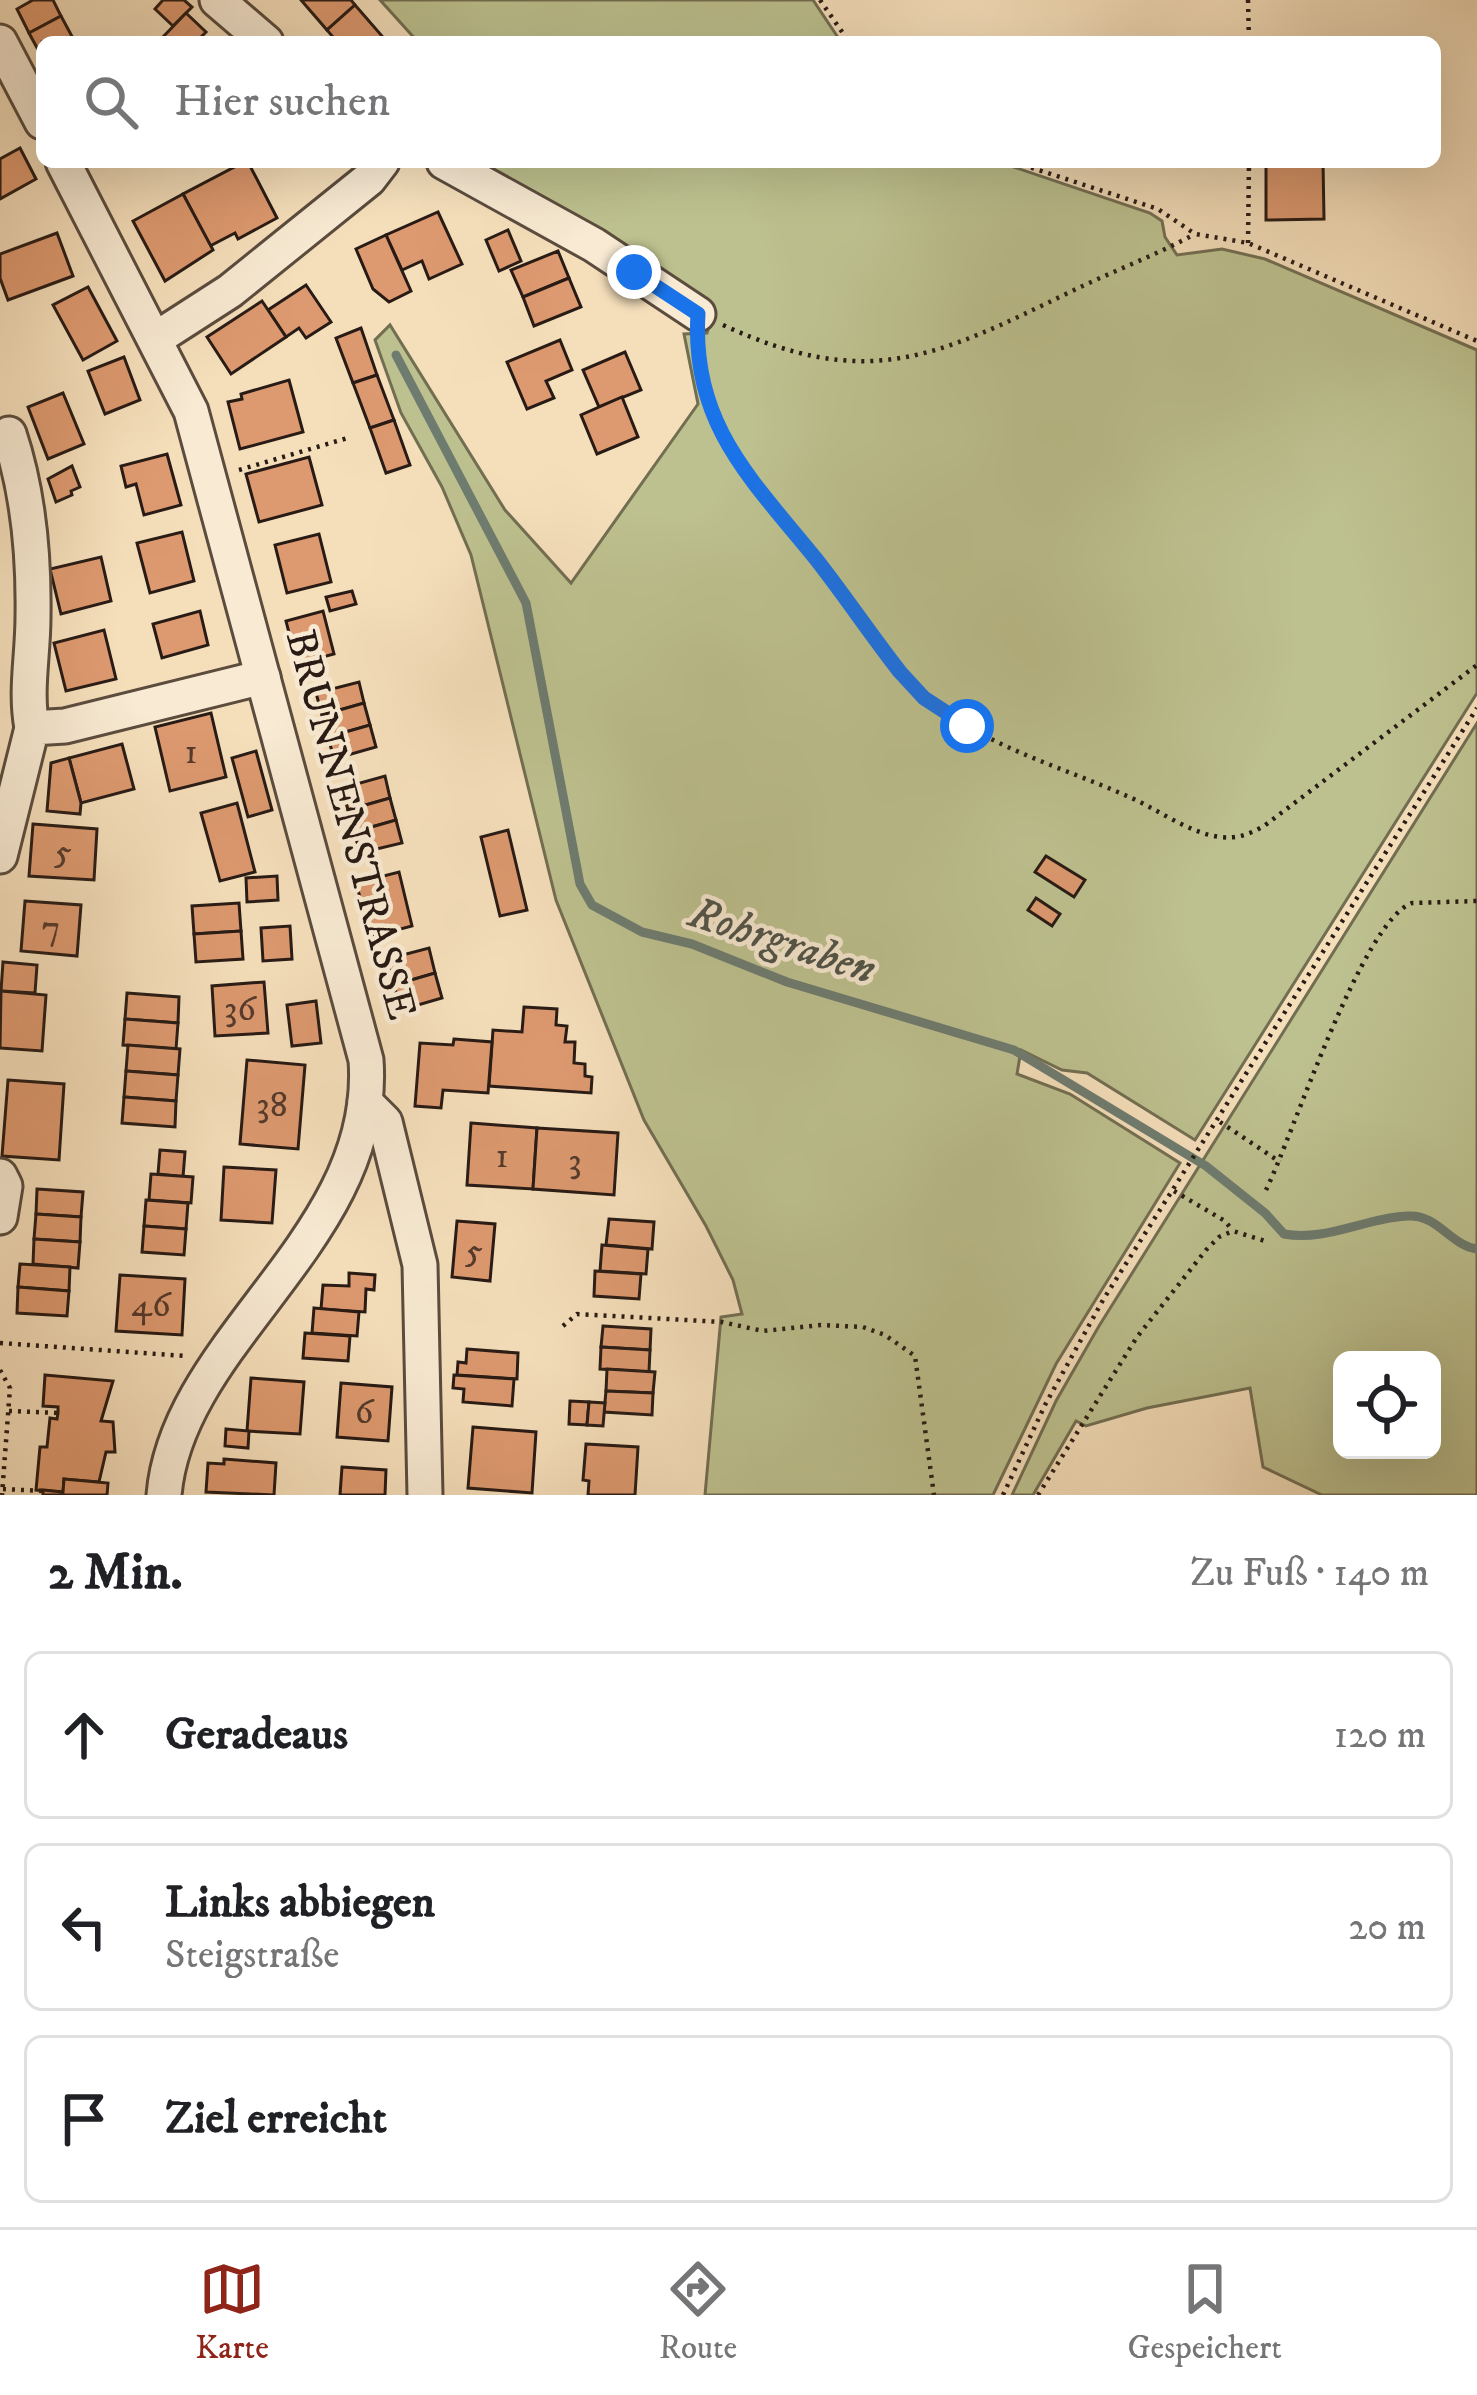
<!DOCTYPE html>
<html lang="de">
<meta charset="utf-8">
<style>
body{margin:0;font-family:"IM FELL DW Pica",serif;background:#f2f2f2;color:#202124}
.controls{position:absolute;right:36px;bottom:36px;display:grid;overflow:hidden;border-radius:18px;box-shadow:0 12px 48px #0002}
.controls button{width:108px;height:108px;display:grid;place-items:center;padding:0;border:0;border-bottom:3px solid #e0e0e0;background:#fff;color:#202124;font:60px sans-serif}
.stop{position:absolute;width:36px;height:36px;margin:-27px;border:9px solid #1a73e8;border-radius:50%;background:#fff}
.stop.end{background:#1a73e8;border-color:#fff;box-shadow:0 3px 12px #0008}
.list{margin:0;padding:0;list-style:none}
h2{display:flex;justify-content:space-between;align-items:center;height:156px;margin:0;padding:0 48px;font-size:51px}
h2 small{font-size:39px;font-weight:400;color:#757577}
.list li{display:grid;grid-template-columns:78px 1fr auto;gap:36px;align-items:center;box-sizing:border-box;height:168px;margin:0 24px 24px;padding:0 24px;border:3px solid #e0e0e0;border-radius:18px}
.list b{display:block;font-size:45px;white-space:nowrap}
.list p{margin:0;font-size:39px;white-space:nowrap;color:#757577}
.list em{font-size:39px;font-style:normal;color:#757577}
.icon{flex:none;width:66px;height:66px;fill:none;stroke:currentColor;stroke-width:2;stroke-linecap:round;stroke-linejoin:round}
.map{position:relative;flex:none;width:1477px;height:1495px;overflow:hidden}
.search{position:absolute;background:#fff;box-shadow:0 12px 48px #0002;left:36px;right:36px;top:36px;height:132px;display:flex;align-items:center;gap:30px;box-sizing:border-box;padding:0 42px;border-radius:18px;color:#757577;font-size:45px}
.sheet{height:732px;background:#fff}
nav{display:flex;justify-content:space-around;align-items:center;box-sizing:border-box;height:168px;border-top:3px solid #e0e0e0;background:#fff;font-size:33px;color:#757577}
nav a{display:grid;justify-items:center;gap:6px}
nav .on{color:#8f2418}
.map>svg:first-child{display:block}
</style>
<div class="map">
<svg width="1477" height="1495" viewBox="0 0 1477 1495">
<rect width="100%" height="100%" fill="#f5dfbb"/>
<filter id="stains"><feTurbulence type="fractalNoise" baseFrequency=".00167" numOctaves="4"/><feColorMatrix values="0 0 0 0 .2 0 0 0 0 .09 0 0 0 0 .02 0 0 0 .5 -.17"/></filter>
<radialGradient id="worn" r=".72"><stop offset=".6" stop-color="#630" stop-opacity="0"/><stop offset="1" stop-color="#630" stop-opacity=".3"/></radialGradient>
<!-- green -->
<g fill="#bdc18f" stroke="#726e52" stroke-width="3" fill-rule="evenodd">
<path d="M380,0H813L841,42H418Z"/>
<path d="M475,162H999L1150,213L1162,221L1165,237L1177,255L1222,249L1265,259L1477,350V693L1195,1140L1087,1073L1062,1070L1021,1050L1017,1074L1070,1094L1180,1163L1056,1364L993,1495H705L721,1317L742,1314L733,1280L706,1226L644,1120L556,900L471,555L442,487L401,413L375,340L390,325L505,510L571,583L698,404L684,334L707,333L713,311Z"/>
<path d="M1477,723V1495H1322L1263,1467L1250,1388L1147,1408L1086,1426L1076,1421L1033,1495H1012L1056,1401L1099,1326ZM1342,1360H1432V1450H1342Z"/>
</g>
<g fill="none" stroke-linecap="round" stroke-linejoin="round">
<!-- stream -->
<path stroke="#6e7c70" stroke-width="9" d="M396,355L526,603L580,884L592,905L642,932L692,944L787,982L1014,1050L1206,1166L1265,1213L1284,1234C1326,1242 1367,1217 1409,1216C1438,1215 1450,1245 1477,1249"/>
</g>
<!-- building -->
<g fill="#dd996f" stroke="#281b15" stroke-width="3">
<path d="M33,0H53L61,16L29,33L17,9Z"/>
<path d="M163,0H184L192,7L173,26L155,9Z"/>
<path d="M301,0H351L355,5L327,30Z"/>
<path d="M355,5L382,36L375,42H337L327,30Z"/>
<path d="M186,13L206,32L196,42H166L162,38Z"/>
<path d="M61,16L75,42H42V57L29,33Z"/>
<path d="M20,148L36,179L0,199V159Z"/>
<path d="M244,162H248L277,218L238,239L235,233L210,246L183,194Z"/>
<path d="M1266,162H1323L1324,219L1266,220Z"/>
<path d="M183,194L213,250L165,281L133,221Z"/>
<path d="M438,212L462,264L429,279L422,261L402,270L386,235Z"/>
<path d="M508,230L521,261L499,271L486,240Z"/>
<path d="M57,233L73,276L8,300L0,278V254Z"/>
<path d="M386,235L411,291L389,302L373,289L356,249Z"/>
<path d="M558,251L569,278L523,297L511,270Z"/>
<path d="M569,278L581,307L534,326L523,297Z"/>
<path d="M306,285L331,322L306,338L299,328L286,337L268,310Z"/>
<path d="M88,287L117,341L83,360L53,305Z"/>
<path d="M262,301L286,337L231,374L207,337Z"/>
<path d="M361,328L377,375L353,383L336,338Z"/>
<path d="M560,340L572,370L546,381L554,398L527,409L507,362Z"/>
<path d="M625,352L641,390L599,407L583,370Z"/>
<path d="M124,357L140,400L105,414L88,371Z"/>
<path d="M377,375L394,420L370,428L353,383Z"/>
<path d="M289,380L303,432L240,449L228,402L242,399L241,394Z"/>
<path d="M63,393L84,444L48,459L28,407Z"/>
<path d="M622,397L638,437L597,454L581,415Z"/>
<path d="M394,420L410,465L386,473L370,428Z"/>
<path d="M167,454L181,505L144,515L136,484L126,487L121,466Z"/>
<path d="M309,457L322,505L259,522L246,474Z"/>
<path d="M72,466L80,487L71,491L72,495L56,502L48,479Z"/>
<path d="M182,532L194,581L150,593L137,543Z"/>
<path d="M319,534L331,582L287,593L275,545Z"/>
<path d="M101,557L111,601L61,614L50,569Z"/>
<path d="M352,591L356,604L330,611L326,597Z"/>
<path d="M200,611L208,645L162,658L153,624Z"/>
<path d="M323,611L334,654L297,664L286,621Z"/>
<path d="M104,630L116,679L66,691L54,643Z"/>
<path d="M359,682L364,703L322,715L316,693Z"/>
<path d="M364,703L370,725L328,737L322,715Z"/>
<path d="M211,713L226,777L170,791L155,727Z"/>
<path d="M370,725L376,747L334,759L328,737Z"/>
<path d="M122,744L134,789L81,803L69,758Z"/>
<path d="M256,751L272,810L248,817L232,758Z"/>
<path d="M69,758L81,803L80,814L47,811L51,763Z"/>
<path d="M385,776L390,798L348,810L342,788Z"/>
<path d="M390,798L396,820L354,832L348,810Z"/>
<path d="M237,803L255,872L220,881L201,813Z"/>
<path d="M396,820L402,843L360,853L354,832Z"/>
<path d="M33,824L97,829L94,880L29,876Z"/>
<path d="M508,830L527,910L500,916L481,837Z"/>
<path d="M1046,856L1085,880L1074,897L1035,872Z"/>
<path d="M399,872L412,926L371,937L356,883Z"/>
<path d="M277,876L278,900L247,902L246,878Z"/>
<path d="M1036,898L1060,914L1052,926L1028,910Z"/>
<path d="M25,901L81,905L77,956L21,951Z"/>
<path d="M239,903L241,931L194,934L192,906Z"/>
<path d="M290,926L292,959L263,961L261,928Z"/>
<path d="M241,931L243,959L196,962L194,934Z"/>
<path d="M429,948L435,973L394,985L387,959Z"/>
<path d="M3,962L37,965L35,993L1,991Z"/>
<path d="M435,973L442,998L401,1010L394,985Z"/>
<path d="M264,982L268,1033L215,1036L212,986Z"/>
<path d="M1,991L46,995L42,1051L0,1048Z"/>
<path d="M127,993L179,997L178,1023L125,1019Z"/>
<path d="M316,1001L321,1043L292,1046L287,1005Z"/>
<path d="M524,1007L557,1009L556,1025L567,1026L565,1042H575L574,1063L585,1064V1076L592,1077L591,1093L489,1086L493,1030L522,1032Z"/>
<path d="M125,1019L178,1023L176,1049L123,1045Z"/>
<path d="M454,1039L492,1042L488,1093L443,1090L441,1108L415,1106L420,1043L453,1045Z"/>
<path d="M128,1045L180,1049L178,1075L126,1071Z"/>
<path d="M247,1060L305,1065L298,1149L240,1144Z"/>
<path d="M126,1071L178,1075L176,1101L124,1097Z"/>
<path d="M8,1080L64,1084L59,1160L2,1156Z"/>
<path d="M124,1097L176,1101L175,1127L122,1123Z"/>
<path d="M471,1123L537,1128L533,1189L467,1185Z"/>
<path d="M537,1128L618,1133L614,1195L533,1189Z"/>
<path d="M160,1150L185,1152L183,1177L158,1174Z"/>
<path d="M224,1167L276,1170L272,1223L221,1220Z"/>
<path d="M151,1174L193,1177L191,1203L149,1200Z"/>
<path d="M37,1189L83,1192L81,1217L36,1214Z"/>
<path d="M146,1200L188,1203L186,1229L144,1226Z"/>
<path d="M36,1214L81,1217L80,1242L34,1239Z"/>
<path d="M609,1219L654,1222L652,1249L606,1245Z"/>
<path d="M457,1221L495,1224L490,1281L452,1277Z"/>
<path d="M144,1226L186,1229L184,1255L142,1252Z"/>
<path d="M34,1239L80,1242L78,1268L33,1264Z"/>
<path d="M602,1245L648,1249L646,1274L600,1271Z"/>
<path d="M20,1264L70,1267L69,1291L18,1287Z"/>
<path d="M595,1271L641,1274L639,1299L594,1296Z"/>
<path d="M349,1273L375,1275L374,1290L366,1289L365,1312L321,1309L323,1285L349,1286Z"/>
<path d="M120,1275L185,1279L182,1335L116,1331Z"/>
<path d="M18,1287L69,1291L67,1316L17,1313Z"/>
<path d="M314,1308L359,1312L357,1336L312,1333Z"/>
<path d="M603,1326L651,1329L650,1350L601,1347Z"/>
<path d="M305,1333L350,1336L348,1361L303,1358Z"/>
<path d="M601,1347L650,1350L649,1372L600,1369Z"/>
<path d="M467,1349L518,1353L517,1379L457,1375L458,1362L466,1363Z"/>
<path d="M607,1369L655,1372L653,1393L606,1391Z"/>
<path d="M45,1375L113,1381L101,1421L113,1422L115,1452H106L99,1482L64,1479L63,1492L36,1490L40,1447H47L50,1418L57,1419L58,1413V1407L43,1406Z"/>
<path d="M454,1375L514,1379L512,1406L463,1402L464,1389L453,1388Z"/>
<path d="M251,1378L304,1382L300,1434L247,1431Z"/>
<path d="M341,1383L392,1387L388,1441L337,1437Z"/>
<path d="M606,1391L653,1393L652,1415L604,1412Z"/>
<path d="M570,1401L589,1402L587,1425L569,1424Z"/>
<path d="M589,1402L605,1403L603,1426L587,1425Z"/>
<path d="M473,1427L536,1432L532,1493L468,1488Z"/>
<path d="M226,1429L249,1431L248,1448L225,1446Z"/>
<path d="M586,1444L638,1447L635,1495H588L589,1481L583,1480Z"/>
<path d="M224,1459L276,1463L274,1495L206,1492L208,1463L224,1464Z"/>
<path d="M342,1467L386,1470L385,1495H340Z"/>
<path d="M64,1479L108,1483L107,1495H43V1490L63,1492Z"/>
</g>
<g fill="none" stroke-linecap="round" stroke-linejoin="round">
<defs>
<g id="street">
<path d="M217,0L266,42"/>
<path d="M0,42L42,122"/>
<path d="M63,162L191,411L366,1060C379,1237 177,1339 164,1495"/>
<path d="M444,162L594,245L698,314"/>
<path d="M157,338L230,291L369,179L382,162"/>
<path d="M9,434C28,491 34,557 33,617C33,656 25,690 32,728"/>
<path d="M0,856L32,728L65,726L263,677"/>
<path d="M365,1102L385,1122L420,1265L425,1495"/>
<path d="M0,1176L5,1186L0,1217"/>
</g>
</defs>
<!-- street casing -->
<use href="#street" stroke="#5b4c3e" stroke-width="39"/>
<!-- path -->
<g stroke="#281b15" stroke-width="4.5" stroke-dasharray="3 6" stroke-linecap="butt">
<path d="M820,0L849,42"/>
<path d="M1248,0L1249,42"/>
<path d="M1014,162L1158,209L1195,234L1248,243L1477,341"/>
<path d="M1248,243L1249,162"/>
<path d="M723,325C868,392 936,357 1070,292C1111,272 1154,256 1195,234"/>
<path d="M696,346L704,394L735,455L900,672C958,739 1048,761 1127,796C1156,808 1188,833 1220,837C1237,839 1250,834 1264,826L1477,665"/>
<path d="M239,470L351,437"/>
<path d="M1220,1122L1280,1162"/>
<path d="M1266,1190C1293,1135 1362,921 1412,903L1477,901"/>
<path d="M1174,1191L1225,1221L1233,1231"/>
<path d="M563,1326L577,1314L722,1322L763,1331L821,1325L863,1327L885,1335L915,1356L934,1495"/>
<path d="M0,1343L186,1356"/>
<path d="M0,1370L10,1388L2,1495"/>
<path d="M9,1411L58,1413"/>
<path d="M3,1489L43,1491"/>
<path d="M1003,1495L1045,1405L1103,1300L1477,708"/>
<path d="M1038,1495L1137,1337L1206,1250L1219,1237L1233,1231L1265,1241"/>
</g>
<!-- street -->
<use href="#street" stroke="#f8ead3" stroke-width="33"/>
</g>
<g fill="none" stroke-linecap="round" stroke-linejoin="round">
<!-- route -->
<path stroke="#1a73e8" stroke-width="15" d="M634,272L698,314C691,424 752,480 816,559C845,596 871,635 900,672L924,698L967,726"/>
</g>
<g text-anchor="middle" dominant-baseline="central" stroke-width="9" stroke-linejoin="round" paint-order="stroke">
<!-- number labels -->
<g font-size="36" fill="#553a2c">
<text x="191" y="752">1</text>
<text x="63" y="852">5</text>
<text x="51" y="928">7</text>
<text x="240" y="1009">36</text>
<text x="272" y="1105">38</text>
<text x="502" y="1156">1</text>
<text x="575" y="1161">3</text>
<text x="474" y="1251">5</text>
<text x="151" y="1305">46</text>
<text x="364" y="1412">6</text>
</g>
<!-- street labels -->
<g font-size="42" fill="#281b15" stroke="#f8ead3">
<text transform="translate(350 825) rotate(75)">BRUNNENSTRASSE</text>
</g>
<!-- water labels -->
<g font-size="45" font-style="italic" fill="#51544a" stroke="#f8ead3">
<text transform="translate(782 942) rotate(18)">Rohrgraben</text>
</g>
</g>
<rect width="100%" height="100%" filter="url(#stains)"/>
<rect width="100%" height="100%" fill="url(#worn)"/>
</svg>
<div class="controls">
<button><svg class="icon" aria-label="locate" viewBox="0 0 24 24"><circle cx="12" cy="12" r="6"/><path d="M12 2v4M12 18v4M2 12h4M18 12h4"/></svg></button>
</div>
<div class="stop" style="left:967px;top:726px"></div>
<div class="stop end" style="left:634px;top:272px"></div>
<div class="search"><svg class="icon" aria-label="search" viewBox="0 0 24 24"><circle cx="10" cy="10" r="6"/><path d="M15 15l6 6"/></svg>Hier suchen</div>
</div>
<section class="sheet">
<h2>2 Min.<small>Zu Fuß · 140 m</small></h2>
<ul class="list">
<li><svg class="icon" aria-label="ahead" viewBox="0 0 24 24"><path d="M12 20V5M6 11l6-6 6 6"/></svg><div><b>Geradeaus</b></div><em>120 m</em></li>
<li><svg class="icon" aria-label="left" viewBox="0 0 24 24"><path d="M17 20v-9H6M10 6l-5 5 5 5"/></svg><div><b>Links abbiegen</b><p>Steigstraße</p></div><em>20 m</em></li>
<li><svg class="icon" aria-label="arrive" viewBox="0 0 24 24"><path d="M6 21V4h12l-3 4 3 4H6"/></svg><div><b>Ziel erreicht</b></div></li>
</ul>
</section>
<nav>
<a class="on"><svg class="icon" aria-label="map" viewBox="0 0 24 24"><path d="M3 6l6-2 6 2 6-2v14l-6 2-6-2-6 2zM9 4v14M15 6v14"/></svg>Karte</a>
<a><svg class="icon" aria-label="directions" viewBox="0 0 24 24"><path d="M12 3l9 9-9 9-9-9zM9 14v-3h6M13 9l2 2-2 2"/></svg>Route</a>
<a><svg class="icon" aria-label="saved" viewBox="0 0 24 24"><path d="M7 4h10v16l-5-4-5 4z"/></svg>Gespeichert</a>
</nav>
